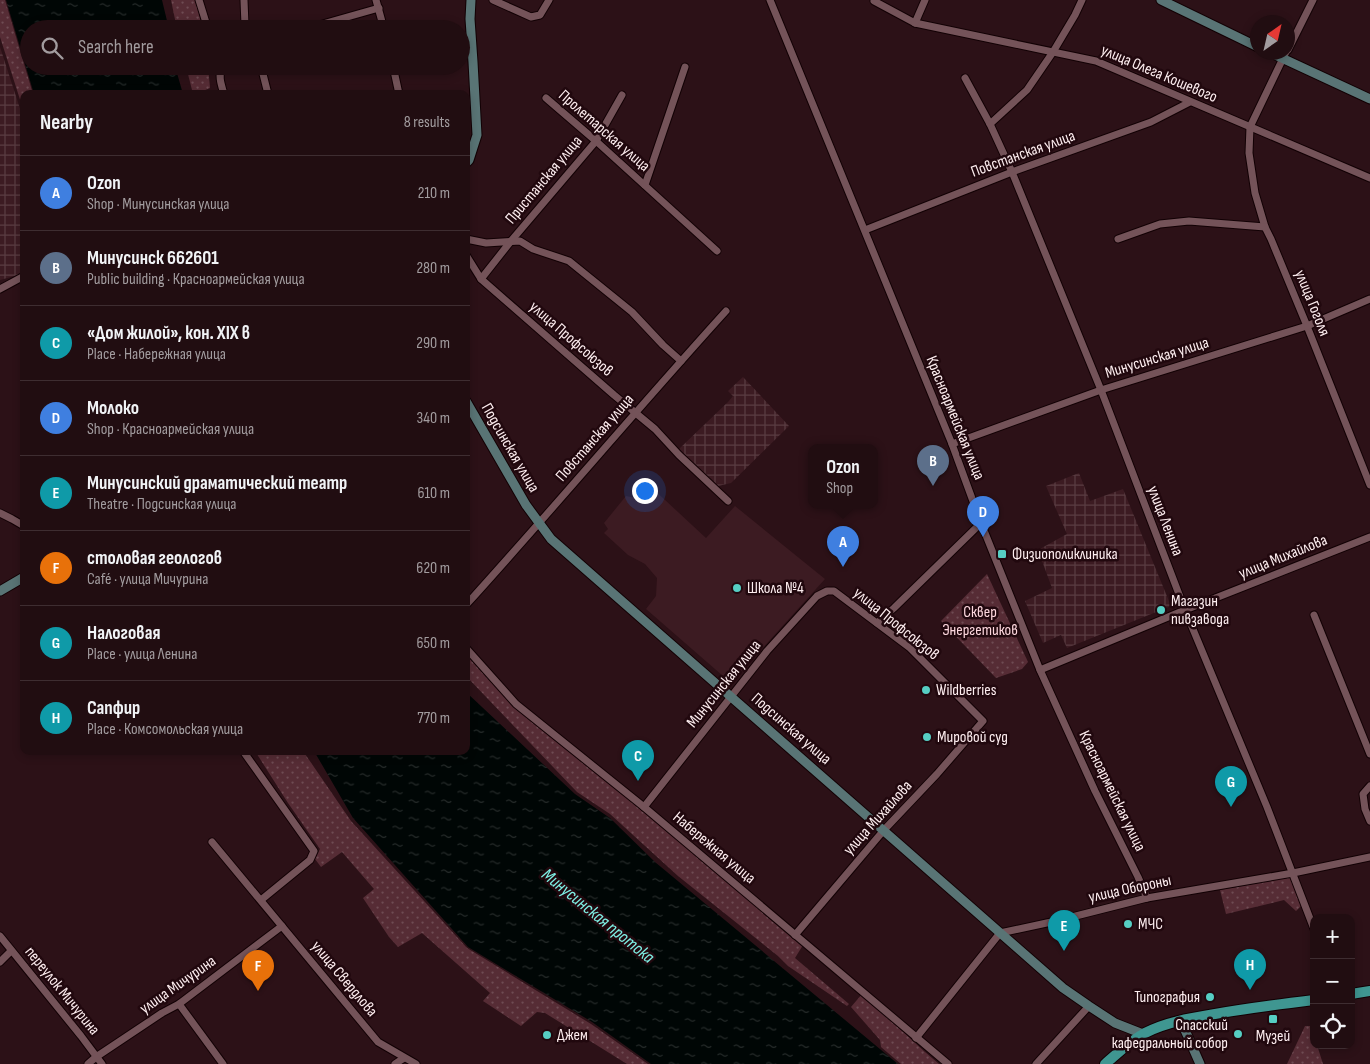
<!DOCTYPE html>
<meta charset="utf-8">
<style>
body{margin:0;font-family:"Sofia Sans Condensed",sans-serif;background:#29161a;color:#f1f3f6}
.controls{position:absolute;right:15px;bottom:15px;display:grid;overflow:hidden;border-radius:10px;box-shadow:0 2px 8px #0003}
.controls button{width:45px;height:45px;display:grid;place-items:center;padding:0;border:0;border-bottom:1px solid #3e2d31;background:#210d11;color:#f1f3f6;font:25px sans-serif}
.compass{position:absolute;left:1250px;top:15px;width:45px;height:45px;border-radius:50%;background:#210d11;box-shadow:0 2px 8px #0003;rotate:34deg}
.you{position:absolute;left:644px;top:490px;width:18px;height:18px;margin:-12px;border:4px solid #fff;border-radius:50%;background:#1a73e8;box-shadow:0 0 0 8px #1a73e833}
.badge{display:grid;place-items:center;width:32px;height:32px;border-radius:50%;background:#b45309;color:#fff;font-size:16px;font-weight:700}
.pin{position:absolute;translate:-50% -41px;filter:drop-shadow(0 1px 2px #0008)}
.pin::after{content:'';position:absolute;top:26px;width:18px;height:15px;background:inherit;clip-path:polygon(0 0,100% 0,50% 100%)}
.popup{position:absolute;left:808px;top:444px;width:70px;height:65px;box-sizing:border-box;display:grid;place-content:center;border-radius:10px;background:#210d11;filter:drop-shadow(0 1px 4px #0005);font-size:16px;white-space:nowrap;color:#a29c9f}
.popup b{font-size:19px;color:#f1f3f6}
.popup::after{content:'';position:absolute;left:50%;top:100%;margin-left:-10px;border:10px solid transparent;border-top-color:#210d11}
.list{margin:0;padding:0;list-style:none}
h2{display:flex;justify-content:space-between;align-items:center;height:65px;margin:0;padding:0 20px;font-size:21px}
h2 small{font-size:16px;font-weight:400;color:#a29c9f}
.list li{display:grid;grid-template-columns:32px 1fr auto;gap:15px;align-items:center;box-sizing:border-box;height:75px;padding:0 20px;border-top:1px solid #3e2d31}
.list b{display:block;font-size:19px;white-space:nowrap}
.list p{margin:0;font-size:16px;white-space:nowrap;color:#a29c9f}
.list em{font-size:16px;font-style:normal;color:#a29c9f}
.icon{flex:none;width:28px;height:28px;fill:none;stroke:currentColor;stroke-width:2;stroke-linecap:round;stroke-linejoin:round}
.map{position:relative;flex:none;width:1370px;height:1064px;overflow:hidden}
.search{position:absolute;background:#210d11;box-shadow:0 2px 8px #0003;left:20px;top:20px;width:450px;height:55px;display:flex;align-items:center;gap:12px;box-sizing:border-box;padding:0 18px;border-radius:28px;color:#a29c9f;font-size:19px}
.panel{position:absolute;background:#210d11;box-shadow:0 2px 8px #0003;left:20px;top:90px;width:450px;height:665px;border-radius:10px}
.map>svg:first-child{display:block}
</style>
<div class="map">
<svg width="1370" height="1064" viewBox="0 0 1370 1064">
<defs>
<pattern id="industrial-grid" width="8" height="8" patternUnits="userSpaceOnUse" patternTransform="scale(1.25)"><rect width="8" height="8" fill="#3c1b22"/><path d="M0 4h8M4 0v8" fill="none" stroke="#593c42"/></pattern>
<pattern id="park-dots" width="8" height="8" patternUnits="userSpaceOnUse" patternTransform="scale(1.25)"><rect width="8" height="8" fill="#562c35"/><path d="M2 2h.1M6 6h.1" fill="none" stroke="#6f4b53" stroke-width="1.8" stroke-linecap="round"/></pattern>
<pattern id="water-ripples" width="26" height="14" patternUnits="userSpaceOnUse" patternTransform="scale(1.25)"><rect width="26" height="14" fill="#000605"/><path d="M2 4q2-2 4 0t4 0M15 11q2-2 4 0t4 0" fill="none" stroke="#262b2a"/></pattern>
</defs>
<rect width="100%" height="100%" fill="#2c1117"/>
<!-- built -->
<path fill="#3c1b22" d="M650,486L706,538L735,506L825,579L731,683L646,609L656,596L657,578L645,564L628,555L604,533L608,529L604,523L626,496L636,498L641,497Z"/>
<!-- industrial -->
<g fill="url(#industrial-grid)">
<path d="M0,47L24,121V270L18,275L0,280Z"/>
<path d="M743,377L789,426L731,483L718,486L679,449L728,402L733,396L728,391Z"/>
<path d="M1079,473L1090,501L1123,489L1171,606L1067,648L1061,635L1043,643L1025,601L1052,588L1038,550L1067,534L1046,486Z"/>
</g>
<!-- park -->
<g fill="url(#park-dots)">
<path d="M0,0H5L33,94H24V112L0,37Z"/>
<path d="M171,0H197L202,29H177Z"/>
<path d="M186,66H208L210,88L196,94H193Z"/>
<path d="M987,574L1028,662L1022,669L996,678L941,621Z"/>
<path d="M466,653L515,706L642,809L803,945L795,958L849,1004L847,1006L788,966L778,956L678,876L610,814L577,792L466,676Z"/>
<path d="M255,751H303L351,821L467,948L591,1024L648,1064H627L545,1013L537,1012L521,1026L483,1001L490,993L422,933L398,947L389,937L363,898L374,889L342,852L321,867L315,859L320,849L288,803Z"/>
<path d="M1291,877L1301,906L1296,911L1284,900L1226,914L1220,890Z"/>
<path d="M862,994L925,1052L939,1064H901L881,1047L880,1040L851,1007Z"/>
<path d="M1305,1026H1310L1314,1036V1045H1317L1323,1064H1287Z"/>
</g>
<!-- water -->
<g fill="url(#water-ripples)">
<path d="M6,0H162L169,29H29V66H175L183,94H34Z"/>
<path d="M466,692L575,794L610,818L655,862L898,1064H651L592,1022L468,947L353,818L314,751H466Z"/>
</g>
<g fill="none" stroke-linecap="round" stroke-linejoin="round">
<defs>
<g id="street">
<path d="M199,0L208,29"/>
<path d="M244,0L245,25L247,29"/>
<path d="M376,0L384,29"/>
<path d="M493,0L531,17L540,15L549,0"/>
<path d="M770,0L952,444L981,523L1040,670L1095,791L1138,877L1147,898"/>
<path d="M874,1L915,23L1096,61L1370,178"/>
<path d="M915,23L925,0"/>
<path d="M305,29L379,8"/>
<path d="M1288,50L1313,0"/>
<path d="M1286,52L1250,127L1249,153L1255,193L1265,227L1271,239L1307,326L1370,485"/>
<path d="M222,66C218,76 221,84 224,94"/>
<path d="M261,66L268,94"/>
<path d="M393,66L399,94"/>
<path d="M965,78L990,124L1012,172L1101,390L1185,610L1267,807L1314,929"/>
<path d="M546,98L596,141L717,251"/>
<path d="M990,124L1027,90L1053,52L1075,15L1082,0"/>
<path d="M645,185L685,67"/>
<path d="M865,230L1012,172L1151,122L1190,102"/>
<path d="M466,239L486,243L520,241L533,249L569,261L632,312L663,345L681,361"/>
<path d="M1118,239L1160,224L1189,221L1265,227"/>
<path d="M466,255L481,279L614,395L655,429L679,455L728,501"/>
<path d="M481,279L511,241L596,141L622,95"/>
<path d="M0,289L24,276"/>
<path d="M952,444L1101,390L1307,326L1370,299"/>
<path d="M0,513L12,519L24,526"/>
<path d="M466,605C554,508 638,408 726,311"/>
<path d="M1314,615L1370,754"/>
<path d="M877,623L894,608L981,523"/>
<path d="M466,648L516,704L644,807L948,1064"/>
<path d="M1040,670L1185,610L1370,537"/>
<path d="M243,751L314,851L310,860L261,900"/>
<path d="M1370,786L1363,794L1365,809L1370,821"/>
<path d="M644,807L767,651L817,596L827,591H834L910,648L983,721L937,774L884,830L795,935"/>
<path d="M212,842L378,1042L416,1064"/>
<path d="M0,936L81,1036L102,1064"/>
<path d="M0,962L11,951"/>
<path d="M179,1004L223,1064"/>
<path d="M916,1038L1000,933L1056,921L1147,898L1293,873L1370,857"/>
<path d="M88,1064L96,1057L162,1013L179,1004L282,926"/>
<path d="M395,1064L404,1058"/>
<path d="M1036,1064L1089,1006"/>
</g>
<g id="secondary">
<path d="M1161,0L1258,47"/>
<path d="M1269,52L1370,99"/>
<path d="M466,163L469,160L477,135L473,62L470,19L471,0"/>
<path d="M466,401L526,505L551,539L1063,988L1089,1006L1115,1023L1143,1034"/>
<path d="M0,591L24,577"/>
<path d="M1181,1021L1200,1064"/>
</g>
<g id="primary">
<path d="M1351,994L1370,991"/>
<path d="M1105,1064C1118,1053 1130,1041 1145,1033C1166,1022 1191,1018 1215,1014C1248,1008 1281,1004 1314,1000"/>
</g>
</defs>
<!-- street casing -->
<use href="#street" stroke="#120104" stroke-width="9"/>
<!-- secondary casing -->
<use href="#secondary" stroke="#120104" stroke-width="11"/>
<!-- primary casing -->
<use href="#primary" stroke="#120104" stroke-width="12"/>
<!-- street -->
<use href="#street" stroke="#745359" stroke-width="7"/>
<!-- secondary -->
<use href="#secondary" stroke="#597475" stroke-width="9"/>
<!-- primary -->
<use href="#primary" stroke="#3f9691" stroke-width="10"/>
</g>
<!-- markers -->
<g fill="#56cec3" stroke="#21080e" stroke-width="2">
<rect x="997" y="549" width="10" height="10" rx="2.5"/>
<circle cx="737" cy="588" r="5"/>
<circle cx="1161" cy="610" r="5"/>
<circle cx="926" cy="690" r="5"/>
<circle cx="927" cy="737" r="5"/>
<circle cx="1128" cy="924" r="5"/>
<circle cx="1210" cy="997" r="5"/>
<rect x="1268" y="1014" width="10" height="10" rx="2.5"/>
<circle cx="1238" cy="1034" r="5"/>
<circle cx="547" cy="1035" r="5"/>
</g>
<g text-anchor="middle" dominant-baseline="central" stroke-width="5" stroke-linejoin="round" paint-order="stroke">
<!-- street labels -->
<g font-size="16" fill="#feeef0" stroke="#21080e">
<text transform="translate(1159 74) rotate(23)">улица Олега Кошевого</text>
<text transform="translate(604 131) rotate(41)">Пролетарская улица</text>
<text transform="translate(1023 154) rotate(-20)">Повстанская улица</text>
<text transform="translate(544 180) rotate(-50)">Пристанская улица</text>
<text transform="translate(1312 303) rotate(68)">улица Гоголя</text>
<text transform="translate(571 339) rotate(41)">улица Профсоюзов</text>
<text transform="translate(1157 358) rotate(-17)">Минусинская улица</text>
<text transform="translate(955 418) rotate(68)">Красноармейская улица</text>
<text transform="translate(595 438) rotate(-49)">Повстанская улица</text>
<text transform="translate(510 448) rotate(60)">Подсинская улица</text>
<text transform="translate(1165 521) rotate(69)">улица Ленина</text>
<text transform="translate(1283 557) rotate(-22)">улица Михайлова</text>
<text transform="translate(896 624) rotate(39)">улица Профсоюзов</text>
<text transform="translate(724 684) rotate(-51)">Минусинская улица</text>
<text transform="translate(791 729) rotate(41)">Подсинская улица</text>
<text transform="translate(1112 791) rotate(64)">Красноармейская улица</text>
<text transform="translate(878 818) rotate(-48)">улица Михайлова</text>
<text transform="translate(714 848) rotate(40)">Набережная улица</text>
<text transform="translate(1130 889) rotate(-12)">улица Обороны</text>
<text transform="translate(344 979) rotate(50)">улица Свердлова</text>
<text transform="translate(178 985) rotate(-35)">улица Мичурина</text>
<text transform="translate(62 991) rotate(51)">переулок Мичурина</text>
</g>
<!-- poi labels -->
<g font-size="16" fill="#feeef0" stroke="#21080e" text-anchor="start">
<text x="1012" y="554">Физиополиклиника</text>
<text x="747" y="588">Школа №4</text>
<text x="1171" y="601">Магазин<tspan x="1171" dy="18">пивзавода</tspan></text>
<text x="936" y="690">Wildberries</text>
<text x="937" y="737">Мировой суд</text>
<text x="1138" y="924">МЧС</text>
<text x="1200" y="997" text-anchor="end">Типография</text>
<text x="1228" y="1025" text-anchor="end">Спасский<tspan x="1228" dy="18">кафедральный собор</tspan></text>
<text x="557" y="1035">Джем</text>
<text x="1273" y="1036" text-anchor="middle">Музей</text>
</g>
<!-- park labels -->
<g font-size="16" fill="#fdd7de" stroke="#21080e">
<text x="980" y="612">Сквер<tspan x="980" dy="18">Энергетиков</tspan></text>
</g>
<!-- water labels -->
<g font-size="18" font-style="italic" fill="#7ff1e6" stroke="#21080e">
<text transform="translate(598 916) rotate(39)">Минусинская протока</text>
</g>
</g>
</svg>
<div class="controls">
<button>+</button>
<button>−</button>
<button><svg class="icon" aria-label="locate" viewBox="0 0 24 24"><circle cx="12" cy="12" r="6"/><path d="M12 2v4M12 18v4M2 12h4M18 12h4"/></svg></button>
</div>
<svg class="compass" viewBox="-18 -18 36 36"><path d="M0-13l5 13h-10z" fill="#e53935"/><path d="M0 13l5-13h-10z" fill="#a29c9f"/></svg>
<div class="you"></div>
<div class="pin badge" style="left:843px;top:567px;background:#3f7fe0">A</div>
<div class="popup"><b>Ozon</b>Shop</div>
<div class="pin badge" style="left:933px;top:486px;background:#5c6f8a">B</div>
<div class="pin badge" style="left:638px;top:781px;background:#0f9aa8">C</div>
<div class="pin badge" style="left:983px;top:537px;background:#3f7fe0">D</div>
<div class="pin badge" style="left:1064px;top:951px;background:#0f9aa8">E</div>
<div class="pin badge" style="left:258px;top:991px;background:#e8710a">F</div>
<div class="pin badge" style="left:1231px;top:807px;background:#0f9aa8">G</div>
<div class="pin badge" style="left:1250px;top:990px;background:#0f9aa8">H</div>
<div class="search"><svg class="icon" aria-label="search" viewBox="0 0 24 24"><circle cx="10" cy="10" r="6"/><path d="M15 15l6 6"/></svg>Search here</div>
<section class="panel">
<h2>Nearby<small>8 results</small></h2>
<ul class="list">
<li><span class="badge" style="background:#3f7fe0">A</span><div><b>Ozon</b><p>Shop · Минусинская улица</p></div><em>210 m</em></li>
<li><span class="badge" style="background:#5c6f8a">B</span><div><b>Минусинск 662601</b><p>Public building · Красноармейская улица</p></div><em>280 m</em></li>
<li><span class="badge" style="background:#0f9aa8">C</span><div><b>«Дом жилой», кон. ХIХ в</b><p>Place · Набережная улица</p></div><em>290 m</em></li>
<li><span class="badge" style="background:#3f7fe0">D</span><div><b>Молоко</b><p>Shop · Красноармейская улица</p></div><em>340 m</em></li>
<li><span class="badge" style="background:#0f9aa8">E</span><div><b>Минусинский драматический театр</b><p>Theatre · Подсинская улица</p></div><em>610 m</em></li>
<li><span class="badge" style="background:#e8710a">F</span><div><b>столовая геологов</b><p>Café · улица Мичурина</p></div><em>620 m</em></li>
<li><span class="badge" style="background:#0f9aa8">G</span><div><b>Налоговая</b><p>Place · улица Ленина</p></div><em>650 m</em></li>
<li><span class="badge" style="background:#0f9aa8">H</span><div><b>Сапфир</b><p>Place · Комсомольская улица</p></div><em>770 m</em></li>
</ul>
</section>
</div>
